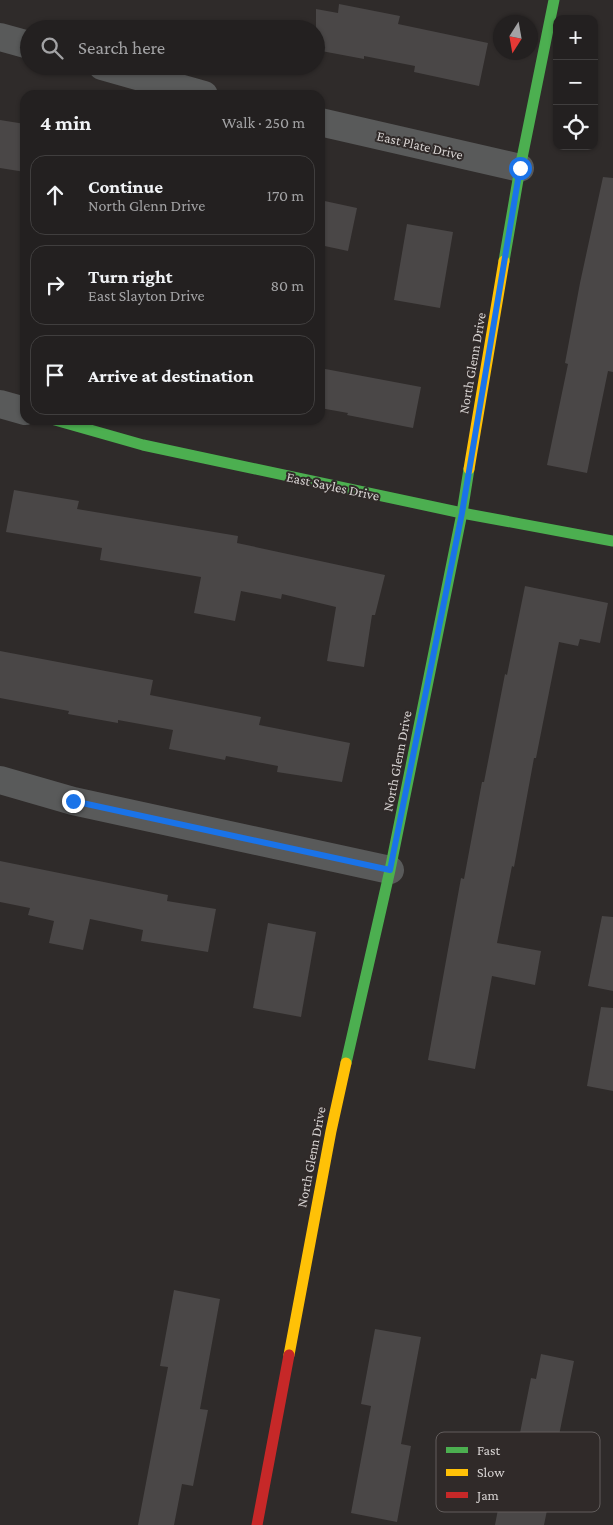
<!DOCTYPE html>
<meta charset="utf-8">
<style>
body{margin:0;font-family:"Crimson Pro",serif;background:#2b2829;color:#f1f3f6}
.controls{position:absolute;right:15px;top:15px;display:grid;overflow:hidden;border-radius:10px;box-shadow:0 1px 4px #0004}
.controls button{width:45px;height:45px;display:grid;place-items:center;padding:0;border:0;border-bottom:1px solid #403e3e;background:#232020;color:#f1f3f6;font:25px sans-serif}
.compass{position:absolute;left:493px;top:15px;width:45px;height:45px;border-radius:50%;background:#232020;box-shadow:0 1px 4px #0004;rotate:191deg}
.stop{position:absolute;width:15px;height:15px;margin:-11px;border:4px solid #1a73e8;border-radius:50%;background:#fff}
.stop.end{background:#1a73e8;border-color:#fff;box-shadow:0 1px 5px #0008}
.list{margin:0;padding:0;list-style:none}
h2{display:flex;justify-content:space-between;align-items:center;height:65px;margin:0;padding:0 20px;font-size:21px}
h2 small{font-size:16px;font-weight:400;color:#a3a3a5}
.list li{display:grid;grid-template-columns:32px 1fr auto;gap:15px;align-items:center;box-sizing:border-box;height:80px;margin:0 10px 10px;padding:0 10px;border:1px solid #403e3e;border-radius:15px}
.list b{display:block;font-size:19px;white-space:nowrap}
.list p{margin:0;font-size:16px;white-space:nowrap;color:#a3a3a5}
.list em{font-size:16px;font-style:normal;color:#a3a3a5}
.icon{flex:none;width:28px;height:28px;fill:none;stroke:currentColor;stroke-width:2;stroke-linecap:round;stroke-linejoin:round}
.map{position:relative;flex:none;width:613px;height:1525px;overflow:hidden}
.search{position:absolute;background:#232020;box-shadow:0 1px 4px #0004;left:20px;top:20px;width:305px;height:55px;display:flex;align-items:center;gap:12px;box-sizing:border-box;padding:0 18px;border-radius:28px;color:#a3a3a5;font-size:19px}
.panel{position:absolute;background:#232020;box-shadow:0 1px 4px #0004;left:20px;top:90px;width:305px;height:335px;border-radius:15px}
.map>svg:first-child{display:block}
</style>
<div class="map">
<svg width="613" height="1525" viewBox="0 0 613 1525">
<rect width="100%" height="100%" fill="#2f2b2a"/>
<!-- building -->
<g fill="#4a4747">
<path d="M339,4L400,16L398,24L488,43L479,86L414,72L415,66L364,56V59L316,50V9L338,13Z"/>
<path d="M0,120L25,124V172L0,168Z"/>
<path d="M603,177L613,178V372L608,371L587,473L547,465L568,364L565,363L580,283Z"/>
<path d="M320,200L357,208L348,251L320,245Z"/>
<path d="M407,224L453,232L440,308L394,300Z"/>
<path d="M320,368L421,387L413,428L347,415L348,413L320,408Z"/>
<path d="M14,490L79,501L77,509L238,536L237,543L385,575L375,615H372L364,667L327,661L336,607L282,594L281,599L241,591L235,621L194,613L201,577L100,560L102,548L6,532Z"/>
<path d="M525,586L608,603L600,643L580,639L578,646L559,642L536,758H534L514,867L512,866L497,943L541,951L535,985L492,976L475,1069L428,1060L461,878L464,879L482,782H484L505,674L507,675Z"/>
<path d="M0,651L153,680L150,695L261,717L259,725L350,743L342,782L277,772L278,766L226,756L225,760L169,749L173,730L118,720V723L68,714L69,711L0,698Z"/>
<path d="M0,861L168,895L167,901L216,909L208,952L141,941L143,930L90,919L83,950L49,943L54,921L28,915L30,908L0,902Z"/>
<path d="M602,916L613,917V991L588,986Z"/>
<path d="M268,923L316,932L301,1017L253,1008Z"/>
<path d="M601,1007L613,1008V1091L587,1086Z"/>
<path d="M174,1290L220,1299L200,1409L208,1410L193,1486L182,1484L174,1525H138L168,1367L160,1366Z"/>
<path d="M375,1329L421,1337L401,1444L411,1446L397,1522L351,1513L371,1406L361,1404Z"/>
<path d="M541,1354L574,1361L551,1475L554,1476L544,1525H495L506,1467L513,1468L531,1378L536,1379Z"/>
</g>
<g fill="none" stroke-linecap="round" stroke-linejoin="round">
<!-- street -->
<g stroke="#595a5a" stroke-width="28">
<path d="M0,37L29,45"/>
<path d="M102,66L204,95"/>
<path d="M320,122L520,168"/>
<path d="M0,404L25,411"/>
<path d="M0,780L73,801L390,870"/>
</g>
<!-- fast -->
<g stroke="#4caf50" stroke-width="11">
<path d="M504,261L520,168L554,0"/>
<path d="M55,420L143,445L462,513L613,541"/>
<path d="M346,1063L390,870L462,513L469,469"/>
</g>
<!-- slow -->
<g stroke="#ffc107" stroke-width="11">
<path d="M469,469L504,261"/>
<path d="M289,1355L331,1131L346,1063"/>
</g>
<!-- jam -->
<path stroke="#c62828" stroke-width="11" d="M257,1525L289,1355"/>
</g>
<g fill="none" stroke-linecap="round" stroke-linejoin="round">
<!-- route -->
<path stroke="#1a73e8" stroke-width="6" d="M73,801L390,870L462,513L520,168"/>
</g>
<g text-anchor="middle" dominant-baseline="central" stroke-width="4" stroke-linejoin="round" paint-order="stroke">
<!-- street labels -->
<g font-size="14" fill="#d8d4d3" stroke="#302a29">
<text transform="translate(420 145) rotate(13)">East Plate Drive</text>
<text transform="translate(472 363) rotate(-80)">North Glenn Drive</text>
<text transform="translate(333 486) rotate(12)">East Sayles Drive</text>
<text transform="translate(397 761) rotate(-79)">North Glenn Drive</text>
<text transform="translate(311 1157) rotate(-79)">North Glenn Drive</text>
</g>
</g>
<!-- legend -->
<rect x="436" y="1432" width="164" height="80" rx="8" fill="#302a29" stroke="#625d5c" stroke-width="1"/>
<rect x="446" y="1447" width="22" height="6" fill="#4caf50"/>
<rect x="446" y="1469" width="22" height="7" fill="#ffc107"/>
<rect x="446" y="1492" width="22" height="6" fill="#c62828"/>
<g font-size="14" fill="#d8d4d3">
<text x="477" y="1455">Fast</text>
<text x="477" y="1477">Slow</text>
<text x="477" y="1500">Jam</text>
</g>
</svg>
<div class="controls">
<button>+</button>
<button>−</button>
<button><svg class="icon" aria-label="locate" viewBox="0 0 24 24"><circle cx="12" cy="12" r="6"/><path d="M12 2v4M12 18v4M2 12h4M18 12h4"/></svg></button>
</div>
<svg class="compass" viewBox="-18 -18 36 36"><path d="M0-13l5 13h-10z" fill="#e53935"/><path d="M0 13l5-13h-10z" fill="#a3a3a5"/></svg>
<div class="stop" style="left:520px;top:168px"></div>
<div class="stop end" style="left:73px;top:801px"></div>
<div class="search"><svg class="icon" aria-label="search" viewBox="0 0 24 24"><circle cx="10" cy="10" r="6"/><path d="M15 15l6 6"/></svg>Search here</div>
<section class="panel">
<h2>4 min<small>Walk · 250 m</small></h2>
<ul class="list">
<li><svg class="icon" aria-label="ahead" viewBox="0 0 24 24"><path d="M12 20V5M6 11l6-6 6 6"/></svg><div><b>Continue</b><p>North Glenn Drive</p></div><em>170 m</em></li>
<li><svg class="icon" aria-label="right" viewBox="0 0 24 24"><path d="M7 20v-9h11M14 6l5 5-5 5"/></svg><div><b>Turn right</b><p>East Slayton Drive</p></div><em>80 m</em></li>
<li><svg class="icon" aria-label="arrive" viewBox="0 0 24 24"><path d="M6 21V4h12l-3 4 3 4H6"/></svg><div><b>Arrive at destination</b></div></li>
</ul>
</section>
</div>
